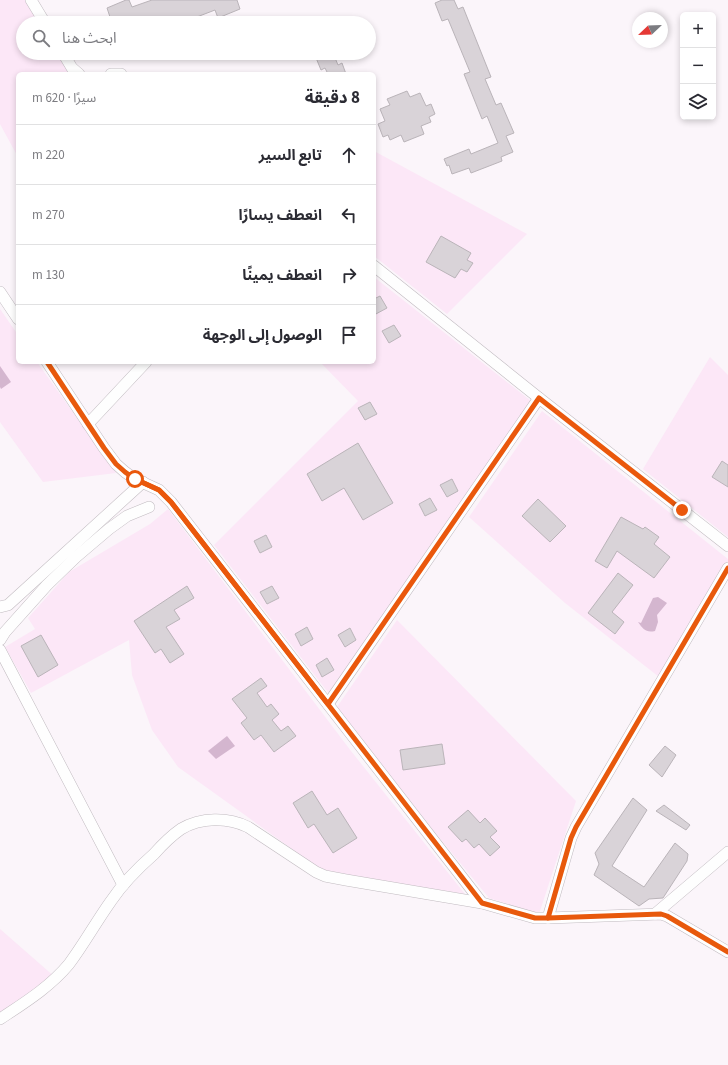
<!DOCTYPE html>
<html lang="ar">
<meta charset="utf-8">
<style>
body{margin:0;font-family:"Source Sans 3","Noto Sans Arabic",sans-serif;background:#f7f7f7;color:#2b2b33;direction:rtl}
.controls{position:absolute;right:12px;top:12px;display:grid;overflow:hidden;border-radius:6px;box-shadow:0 2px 6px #0003}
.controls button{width:36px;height:36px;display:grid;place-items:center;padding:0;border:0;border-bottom:1px solid #e1e1e2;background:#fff;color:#2b2b33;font:20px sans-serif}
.compass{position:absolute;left:632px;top:12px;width:36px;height:36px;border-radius:50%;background:#fff;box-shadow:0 2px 6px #0003;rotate:247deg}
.stop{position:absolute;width:12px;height:12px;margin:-9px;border:3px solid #ea580c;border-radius:50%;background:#fff}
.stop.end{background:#ea580c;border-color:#fff;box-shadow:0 1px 4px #0008}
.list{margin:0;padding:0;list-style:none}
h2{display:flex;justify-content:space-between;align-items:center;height:52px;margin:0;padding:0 16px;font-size:17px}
h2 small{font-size:13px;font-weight:400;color:#7c7c81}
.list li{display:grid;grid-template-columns:26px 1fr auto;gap:12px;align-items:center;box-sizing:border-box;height:60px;padding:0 16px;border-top:1px solid #e1e1e2}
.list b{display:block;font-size:15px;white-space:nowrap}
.list em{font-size:13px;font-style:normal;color:#7c7c81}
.icon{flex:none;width:22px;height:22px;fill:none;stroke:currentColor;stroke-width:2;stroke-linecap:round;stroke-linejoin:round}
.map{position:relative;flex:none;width:728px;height:1065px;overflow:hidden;direction:ltr}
.search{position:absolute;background:#fff;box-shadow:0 2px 6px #0003;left:16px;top:16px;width:360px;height:44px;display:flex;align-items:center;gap:10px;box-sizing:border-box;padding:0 14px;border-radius:22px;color:#7c7c81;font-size:15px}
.panel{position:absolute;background:#fff;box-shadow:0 2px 6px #0003;left:16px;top:72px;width:360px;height:292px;border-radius:6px;direction:rtl}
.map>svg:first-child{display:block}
</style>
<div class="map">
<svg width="728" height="1065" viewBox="0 0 728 1065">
<rect width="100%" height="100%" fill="#fbf5fa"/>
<!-- green -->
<g fill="#fce7f7">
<path d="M0,0H29L43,23H23V53H62L75,74H18V157L0,124Z"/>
<path d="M374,151L527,234L447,314L374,256Z"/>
<path d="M374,277L531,401L330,695L214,545L358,401L320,362H374Z"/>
<path d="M0,309L18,335V362H37L116,473L43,482L0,422Z"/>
<path d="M710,357L728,375V537L643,469Z"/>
<path d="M542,411L728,559V566L659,677L565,603L469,517Z"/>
<path d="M168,509L351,751L465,894L324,872L178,767L152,730L132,675L129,640L31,693L5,647L35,629L28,618L69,572L150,524Z"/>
<path d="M397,620L576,801L539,914L489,898L433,830L337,707Z"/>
<path d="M0,929L56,978L0,1018Z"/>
</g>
<!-- water -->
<g fill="#d4b6cf">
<path d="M0,366L11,382L1,389L0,387Z"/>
<path d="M658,597L667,603L657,615L658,622L655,631C646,633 643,629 638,622L641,623L653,598Z"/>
<path d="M227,736L235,746L216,759L208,751Z"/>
</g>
<!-- building -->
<g fill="#d9d3d8" stroke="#bab4b9">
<path d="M126,0H129L132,7L152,0H237L240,9L218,18L215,10L189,20L191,23H96L110,17L107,8Z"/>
<path d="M442,0H454L458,9L463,7L491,77L485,79L496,105L501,103L514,133L506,136L513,152L501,157L502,161L471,173L469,168L452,174L449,165L447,166L444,159L469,149L471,154L498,143L487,116L482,119L464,74L470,72L448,19L442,21L435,3Z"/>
<path d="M314,53H333L338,65L342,63L346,74H328L325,68L321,70Z"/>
<path d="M407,91L410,97L420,93L426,106L431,104L435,114L429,117L431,122L421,126L424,134L404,142L401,135L390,140L388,135L383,137L378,124L385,121L380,109L390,105L387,99Z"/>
<path d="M441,236L471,253L467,260L473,263L467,272L461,269L455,278L426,262Z"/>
<path d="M380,296L387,308L374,315V299Z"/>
<path d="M394,325L401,336L389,343L382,331Z"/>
<path d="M370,402L377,414L365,420L358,408Z"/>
<path d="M358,443L393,503L363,520L344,488L322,501L307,474Z"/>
<path d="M722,461L728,465V487L712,477Z"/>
<path d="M452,479L458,491L447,497L440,485Z"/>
<path d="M430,498L437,510L425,516L419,504Z"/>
<path d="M538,499L566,526L550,542L522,516Z"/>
<path d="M621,517L643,529L645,527L659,537L654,544L670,557L654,578L617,551L607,568L595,561Z"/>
<path d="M266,535L272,547L260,553L254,541Z"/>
<path d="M618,573L633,585L612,612L624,622L615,634L588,613Z"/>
<path d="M187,586L194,598L174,610L180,619L166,627L184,654L170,663L161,649L155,653L134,621Z"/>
<path d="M272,586L279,598L267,604L260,592Z"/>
<path d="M307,627L313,639L301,646L295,634Z"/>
<path d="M350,628L356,640L345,647L338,635Z"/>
<path d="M41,635L58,665L38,677L21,646Z"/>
<path d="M327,658L334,670L322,677L316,665Z"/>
<path d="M261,678L267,686L257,693L267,707L271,704L279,714L272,720L281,731L288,726L296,736L274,752L261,735L254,740L241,723L247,718L232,699Z"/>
<path d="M442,744L445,764L403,770L400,750Z"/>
<path d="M665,746L676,755L662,777L649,765Z"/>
<path d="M312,791L327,815L338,808L357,838L333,853L314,824L308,828L293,803Z"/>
<path d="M633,798L647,810L612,866L644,887L675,843L688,854L687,861L663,898L649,899L639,906L594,875L599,864L595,853Z"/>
<path d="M664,805L690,825L686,830L656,811Z"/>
<path d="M468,810L480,823L485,818L497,831L490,837L500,847L490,856L479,844L474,848L466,839L462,842L448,827Z"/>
</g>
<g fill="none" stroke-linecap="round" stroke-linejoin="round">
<defs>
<g id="minor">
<path d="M31,0L45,23"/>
<path d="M63,53L72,68L79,74"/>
<path d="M111,74H121"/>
<path d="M374,266L539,398L728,546"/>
<path d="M0,292L18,319"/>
<path d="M47,362L104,448L116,464L125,472L135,479L159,490L171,502L482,903L535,918H548"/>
<path d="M88,424L146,362"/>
<path d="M728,568L576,827L571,838L548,918L661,914L667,916L728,952"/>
<path d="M0,607L8,605L143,482"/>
<path d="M0,640L5,632L47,585L76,557L109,529L127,516L149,507"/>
<path d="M0,650L123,885"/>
<path d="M328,704L539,398"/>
<path d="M655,914L728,852"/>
<path d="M0,1019C24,1003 50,987 69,964C84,944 96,922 111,901C123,883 138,868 154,854C162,845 171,836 181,829C201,817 228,817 248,827L316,872L325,876L346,880L482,903"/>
</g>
</defs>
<!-- minor casing -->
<use href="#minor" stroke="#c1bbc0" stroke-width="12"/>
<!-- minor -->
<use href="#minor" stroke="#fefefe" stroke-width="11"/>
<defs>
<g id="cycleway">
<path d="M47,362L104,448L116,464L125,472L135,479L159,490L171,502L482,903L535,918H548"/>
<path d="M728,568L576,827L571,838L548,918L661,914L667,916L728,952"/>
</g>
</defs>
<!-- cycleway casing -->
<use href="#cycleway" stroke="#fff" stroke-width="8"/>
<!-- cycleway -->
<use href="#cycleway" stroke="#e8590c" stroke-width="5"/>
</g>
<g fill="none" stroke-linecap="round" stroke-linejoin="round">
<!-- route -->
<path stroke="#ea580c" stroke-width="5" d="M135,479L159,490L171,502L328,704L539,398L682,510"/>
</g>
</svg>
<div class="controls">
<button>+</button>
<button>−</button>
<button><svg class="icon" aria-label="layers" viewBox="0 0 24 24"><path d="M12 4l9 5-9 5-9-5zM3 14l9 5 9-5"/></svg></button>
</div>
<svg class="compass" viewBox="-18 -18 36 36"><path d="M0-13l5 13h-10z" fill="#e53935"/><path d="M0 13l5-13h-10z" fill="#7c7c81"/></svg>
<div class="stop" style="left:135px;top:479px"></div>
<div class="stop end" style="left:682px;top:510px"></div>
<div class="search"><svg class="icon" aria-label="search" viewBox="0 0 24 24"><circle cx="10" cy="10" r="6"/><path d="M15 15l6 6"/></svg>ابحث هنا</div>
<section class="panel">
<h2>8 دقيقة<small>سيرًا · 620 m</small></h2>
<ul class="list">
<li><svg class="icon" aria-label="ahead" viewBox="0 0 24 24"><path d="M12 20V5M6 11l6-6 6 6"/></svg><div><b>تابع السير</b></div><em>220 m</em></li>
<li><svg class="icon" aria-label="left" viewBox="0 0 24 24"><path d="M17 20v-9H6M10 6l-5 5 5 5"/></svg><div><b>انعطف يسارًا</b></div><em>270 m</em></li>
<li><svg class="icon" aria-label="right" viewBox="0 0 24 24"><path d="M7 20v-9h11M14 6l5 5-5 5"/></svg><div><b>انعطف يمينًا</b></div><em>130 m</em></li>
<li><svg class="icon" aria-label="arrive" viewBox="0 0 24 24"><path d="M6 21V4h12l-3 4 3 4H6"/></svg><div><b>الوصول إلى الوجهة</b></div></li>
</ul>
</section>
</div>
